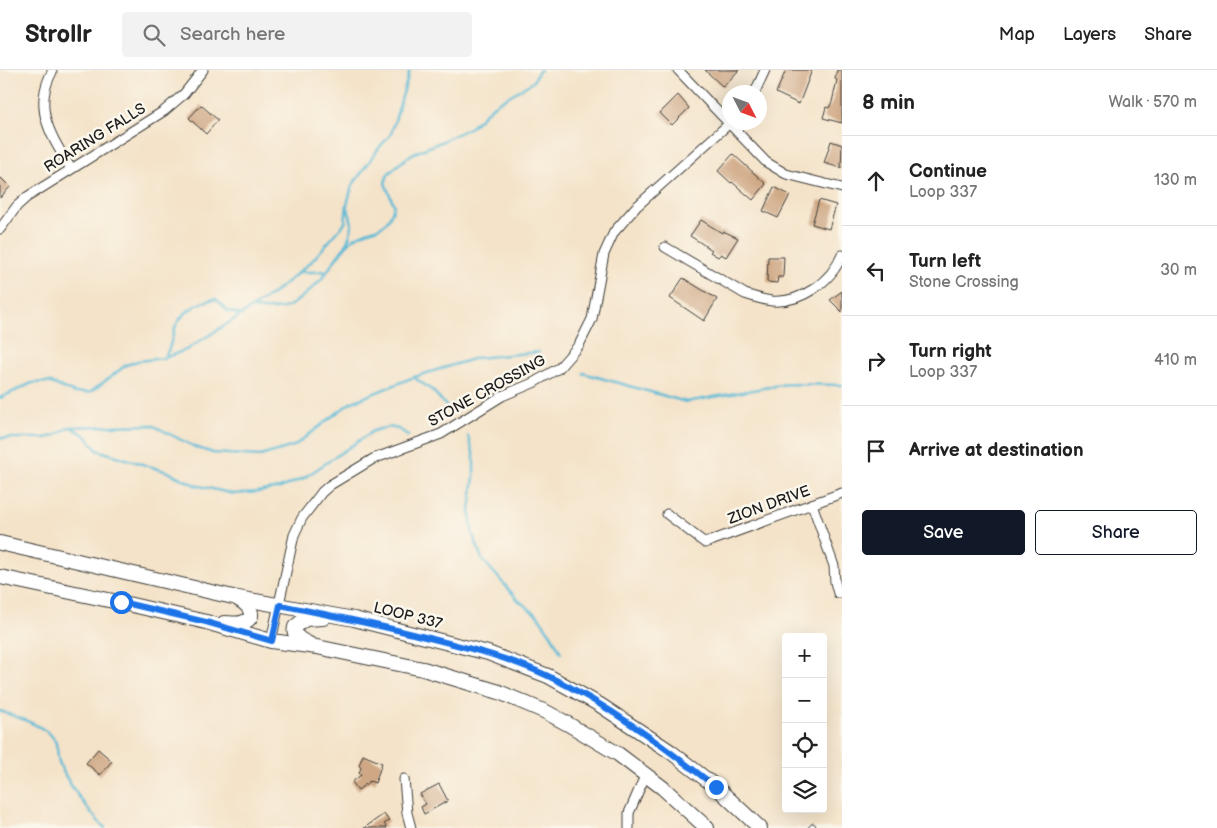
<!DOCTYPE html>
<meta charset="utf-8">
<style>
body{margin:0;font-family:"Balsamiq Sans",sans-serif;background:#f2f2f2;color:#222}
.controls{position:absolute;right:15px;bottom:15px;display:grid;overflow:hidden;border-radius:5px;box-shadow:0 5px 20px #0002}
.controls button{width:45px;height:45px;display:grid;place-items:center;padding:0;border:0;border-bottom:1px solid #e0e0e0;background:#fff;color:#222;font:25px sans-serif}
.compass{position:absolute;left:722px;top:15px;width:45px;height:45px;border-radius:50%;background:#fff;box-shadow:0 5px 20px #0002;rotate:132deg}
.stop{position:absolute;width:15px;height:15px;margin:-11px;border:4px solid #1a73e8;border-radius:50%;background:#fff}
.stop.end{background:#1a73e8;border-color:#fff;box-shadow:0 1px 5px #0008}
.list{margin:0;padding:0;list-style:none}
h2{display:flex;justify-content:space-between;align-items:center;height:65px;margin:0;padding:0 20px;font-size:21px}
h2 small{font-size:16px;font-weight:400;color:#767676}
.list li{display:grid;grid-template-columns:32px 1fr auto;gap:15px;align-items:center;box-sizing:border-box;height:90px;padding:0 20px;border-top:1px solid #e0e0e0}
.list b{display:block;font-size:19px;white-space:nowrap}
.list p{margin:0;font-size:16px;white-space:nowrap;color:#767676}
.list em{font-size:16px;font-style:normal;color:#767676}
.actions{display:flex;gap:10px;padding:15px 20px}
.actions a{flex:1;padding:11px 0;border:1px solid #111827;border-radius:5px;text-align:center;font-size:18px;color:#111827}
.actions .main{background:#111827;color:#fff}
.icon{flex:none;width:28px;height:28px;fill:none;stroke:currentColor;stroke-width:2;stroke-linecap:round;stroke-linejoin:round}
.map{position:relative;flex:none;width:842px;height:758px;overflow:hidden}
header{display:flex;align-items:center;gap:30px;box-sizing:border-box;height:70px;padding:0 25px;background:#fff;border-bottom:1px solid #e0e0e0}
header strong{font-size:24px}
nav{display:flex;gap:28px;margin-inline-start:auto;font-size:18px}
.search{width:350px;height:45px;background:#f2f2f2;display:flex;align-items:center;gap:12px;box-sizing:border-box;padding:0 18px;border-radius:5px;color:#767676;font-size:19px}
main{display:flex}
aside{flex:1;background:#fff}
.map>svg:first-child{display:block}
</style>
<header>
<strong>Strollr</strong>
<div class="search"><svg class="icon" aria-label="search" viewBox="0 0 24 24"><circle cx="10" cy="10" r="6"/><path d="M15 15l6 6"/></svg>Search here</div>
<nav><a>Map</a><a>Layers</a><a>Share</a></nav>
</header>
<main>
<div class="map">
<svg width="842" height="758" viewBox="0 0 842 758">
<rect width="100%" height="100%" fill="#fbf7ec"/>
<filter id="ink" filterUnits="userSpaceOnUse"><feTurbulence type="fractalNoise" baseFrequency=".02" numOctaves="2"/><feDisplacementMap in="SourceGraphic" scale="10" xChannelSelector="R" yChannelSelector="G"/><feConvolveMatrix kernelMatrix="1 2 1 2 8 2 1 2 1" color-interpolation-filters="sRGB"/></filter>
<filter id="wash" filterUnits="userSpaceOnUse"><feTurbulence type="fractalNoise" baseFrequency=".0096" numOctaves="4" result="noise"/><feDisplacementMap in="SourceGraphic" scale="20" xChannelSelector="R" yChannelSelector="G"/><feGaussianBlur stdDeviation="1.12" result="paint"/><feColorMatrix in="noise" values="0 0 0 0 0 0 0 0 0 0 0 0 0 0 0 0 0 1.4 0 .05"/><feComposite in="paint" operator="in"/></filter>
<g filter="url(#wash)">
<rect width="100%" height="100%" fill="#f4e3c9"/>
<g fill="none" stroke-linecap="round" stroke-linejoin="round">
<!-- stream -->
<g stroke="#57b9d6" stroke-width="2.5">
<path d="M346,174C354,158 353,153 347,137"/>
<path d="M299,202H314L327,201"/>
<path d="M253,238C265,239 281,241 291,235C298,231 319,213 323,207C333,194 340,180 352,170C370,154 386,167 394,135L385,113L388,104L399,94L412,84L443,71L471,57L494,35L533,12L538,2L541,0"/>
<path d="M164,288L186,280L241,245"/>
<path d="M583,303L686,332L786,314L842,315"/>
<path d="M415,308L433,321L447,337"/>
<path d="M0,328L32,313L49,312L75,323L91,322L126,295L138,291L164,288C171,279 171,269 175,258C181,242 200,231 216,229L228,241L241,245L275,222L311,192L345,153L347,135L352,116L379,78L391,64L410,0"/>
<path d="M71,357L86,366L97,380L168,402L195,415L234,424L257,422L280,418L304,408L373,361C387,356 397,355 408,366"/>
<path d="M468,366L474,386V407L470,440L472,462L482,489L518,530L538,546L552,566L561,583"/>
<path d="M0,368H45L54,366L70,357L152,355L195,377L213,383L260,386L294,376L350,333L414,307L476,288L539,282"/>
<path d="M0,641C14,646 46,656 54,669C58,675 57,685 59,692C66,712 90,743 105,758"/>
</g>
</g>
<g id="blocks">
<!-- building -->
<g fill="#cfa784">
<path d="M705,0H739L723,17Z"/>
<path d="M786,0H812L799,34L776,23Z"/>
<path d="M837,0H842V53L823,48L826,37L829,38L832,32L837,10L835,9Z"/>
<path d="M678,25L689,38L672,55L660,43Z"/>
<path d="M201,35L218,50L206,64L189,48Z"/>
<path d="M831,71L842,75L841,98L824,93Z"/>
<path d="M733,84L766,114L753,130L732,112L731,113L718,101Z"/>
<path d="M0,107L10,117L0,128Z"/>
<path d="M774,117L790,125L778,148L763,141Z"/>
<path d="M819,130L836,135L829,159L812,154Z"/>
<path d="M701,150L722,163L723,161L738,168L726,187L721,184L718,187L710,182L712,180L690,166Z"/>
<path d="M768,187H784L783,207H778L777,213L767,212Z"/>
<path d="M683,208L717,229L704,251L670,228Z"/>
<path d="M842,221V242L830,230Z"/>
<path d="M98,679L112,691L100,705L86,693Z"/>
<path d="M363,685L382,693L375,713L370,711L358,720L352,712L361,705L359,703L361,698L359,695Z"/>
<path d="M439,714L448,731L424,744L421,737L426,734L420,724Z"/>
<path d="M384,744L389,751L384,754L387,758H364Z"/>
</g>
</g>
</g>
<g filter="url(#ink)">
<use href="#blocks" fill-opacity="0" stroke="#3c3a36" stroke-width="1"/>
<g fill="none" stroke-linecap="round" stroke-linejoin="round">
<defs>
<path id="lane" d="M811,758L813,756"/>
<g id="street">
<path d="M678,0L766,92L786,104L842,118"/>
<path d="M52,2C32,39 52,67 71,99"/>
<path d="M755,22L765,0"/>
<path d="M0,159L17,136L27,127L164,41L184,24L203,0"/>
<path d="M665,177L745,224C754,227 763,230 772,231C801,233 831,212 842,185"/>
<path d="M812,434L834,496L835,512L838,523H842"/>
<path d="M667,444L705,473L842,423"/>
<path d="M271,571L294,465L302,448L322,422L330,415L373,389L441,364L502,326L533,313L559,298L579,275L592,249L604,184L614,162L636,137L731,52"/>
<path d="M404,709L407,743L411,758"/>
<path d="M629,758V743L645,706"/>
</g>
<g id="primary">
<path d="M0,473L233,527L354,549L488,583L548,606L600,635L671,682L716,717L760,758"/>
<path d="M0,507L132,535L206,552L271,571L317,577L423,599L499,622L546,642L568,654L618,684L663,718L707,758"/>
<path d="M224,553C230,553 238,555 244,552C259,546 247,534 238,529"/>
<path d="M311,575C303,571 292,567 295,557L305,549L323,548"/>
</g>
</defs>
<!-- lane casing -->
<use href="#lane" stroke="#3c3a36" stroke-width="6"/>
<!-- street casing -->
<use href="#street" stroke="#3c3a36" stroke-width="11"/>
<!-- primary casing -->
<use href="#primary" stroke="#3c3a36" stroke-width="16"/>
<!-- lane -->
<use href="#lane" stroke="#fff" stroke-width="4.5"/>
<!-- street -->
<use href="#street" stroke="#fff" stroke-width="9"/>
<!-- primary -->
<use href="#primary" stroke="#fff" stroke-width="14"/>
</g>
</g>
<g fill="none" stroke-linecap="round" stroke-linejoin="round" filter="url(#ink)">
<!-- route -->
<path stroke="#1a73e8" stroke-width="6" d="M121,532L206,552L272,571L280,535C330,545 379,555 429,568C469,578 510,588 548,606C609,635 663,676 716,717"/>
</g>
<g text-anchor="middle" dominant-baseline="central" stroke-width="5" stroke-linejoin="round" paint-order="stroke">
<!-- street labels -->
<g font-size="15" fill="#1c1c1c" stroke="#fbf7ec">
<text transform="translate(95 68) rotate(-32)">ROARING FALLS</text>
<text transform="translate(487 321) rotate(-29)">STONE CROSSING</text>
<text transform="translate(769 435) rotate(-20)">ZION DRIVE</text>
<text transform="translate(408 546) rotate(14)">LOOP 337</text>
</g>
</g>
</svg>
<div class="controls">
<button>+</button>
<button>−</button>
<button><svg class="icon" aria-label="locate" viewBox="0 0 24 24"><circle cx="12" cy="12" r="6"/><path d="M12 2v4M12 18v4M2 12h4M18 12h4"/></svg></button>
<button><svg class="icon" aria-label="layers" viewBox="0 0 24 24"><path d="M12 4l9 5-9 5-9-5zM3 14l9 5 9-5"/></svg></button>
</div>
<svg class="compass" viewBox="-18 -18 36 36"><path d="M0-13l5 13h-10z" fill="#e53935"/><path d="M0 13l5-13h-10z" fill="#767676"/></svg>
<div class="stop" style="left:121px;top:532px"></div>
<div class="stop end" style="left:716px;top:717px"></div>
</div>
<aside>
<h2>8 min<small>Walk · 570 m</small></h2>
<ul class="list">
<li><svg class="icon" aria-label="ahead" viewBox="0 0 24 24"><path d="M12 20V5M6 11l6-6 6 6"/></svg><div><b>Continue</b><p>Loop 337</p></div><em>130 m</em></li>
<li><svg class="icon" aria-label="left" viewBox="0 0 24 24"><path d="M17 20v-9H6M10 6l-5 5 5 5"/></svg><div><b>Turn left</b><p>Stone Crossing</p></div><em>30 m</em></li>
<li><svg class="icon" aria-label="right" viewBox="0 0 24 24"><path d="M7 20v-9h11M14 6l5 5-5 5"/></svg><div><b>Turn right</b><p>Loop 337</p></div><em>410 m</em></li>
<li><svg class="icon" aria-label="arrive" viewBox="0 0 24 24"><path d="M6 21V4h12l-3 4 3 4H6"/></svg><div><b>Arrive at destination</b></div></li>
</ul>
<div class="actions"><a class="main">Save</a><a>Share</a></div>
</aside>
</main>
